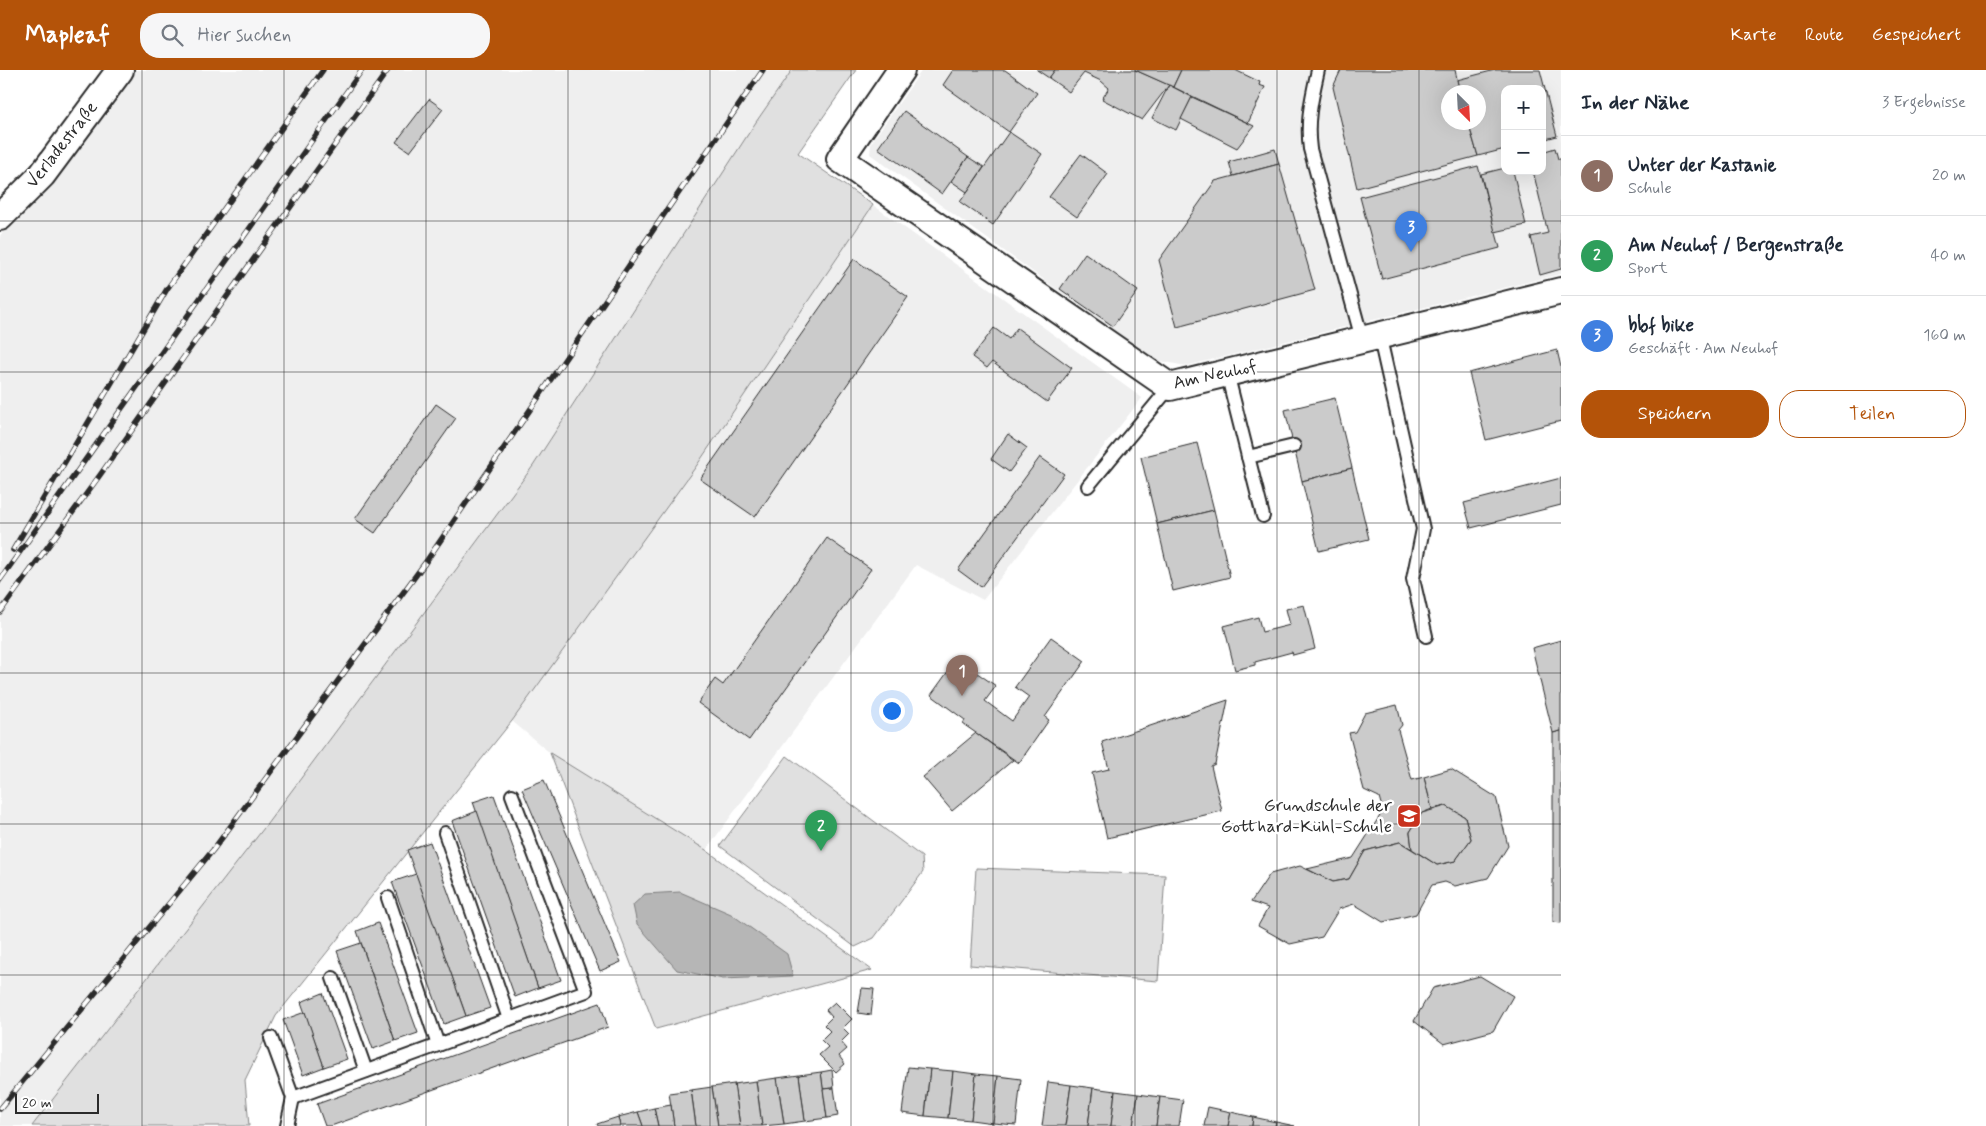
<!DOCTYPE html>
<html lang="de">
<meta charset="utf-8">
<style>
body{margin:0;font-family:Mynerve,sans-serif;background:#f6f6f7;color:#1f2937}
.controls{position:absolute;right:15px;top:15px;display:grid;overflow:hidden;border-radius:10px;box-shadow:0 5px 20px #0002}
.controls button{width:45px;height:45px;display:grid;place-items:center;padding:0;border:0;border-bottom:1px solid #e0e1e3;background:#fff;color:#1f2937;font:25px sans-serif}
.compass{position:absolute;left:1441px;top:15px;width:45px;height:45px;border-radius:50%;background:#fff;box-shadow:0 5px 20px #0002;rotate:156deg}
.scale{position:absolute;left:15px;bottom:12px;width:84px;box-sizing:border-box;padding-left:5px;border:2px solid #2b2b2b;border-top:0;font-size:14px;line-height:18px;white-space:nowrap;color:#2b2b2b;-webkit-text-stroke:4px #fff;paint-order:stroke}
.you{position:absolute;left:891px;top:640px;width:18px;height:18px;margin:-12px;border:4px solid #fff;border-radius:50%;background:#1a73e8;box-shadow:0 0 0 8px #1a73e833}
.badge{display:grid;place-items:center;width:32px;height:32px;border-radius:50%;background:#b45309;color:#fff;font-size:16px;font-weight:700}
.pin{position:absolute;translate:-50% -41px;filter:drop-shadow(0 1px 2px #0008)}
.pin::after{content:'';position:absolute;top:26px;width:18px;height:15px;background:inherit;clip-path:polygon(0 0,100% 0,50% 100%)}
.list{margin:0;padding:0;list-style:none}
h2{display:flex;justify-content:space-between;align-items:center;height:65px;margin:0;padding:0 20px;font-size:21px}
h2 small{font-size:16px;font-weight:400;color:#747a83}
.list li{display:grid;grid-template-columns:32px 1fr auto;gap:15px;align-items:center;box-sizing:border-box;height:80px;padding:0 20px;border-top:1px solid #e0e1e3}
.list b{display:block;font-size:19px;white-space:nowrap}
.list p{margin:0;font-size:16px;white-space:nowrap;color:#747a83}
.list em{font-size:16px;font-style:normal;color:#747a83}
.actions{display:flex;gap:10px;padding:15px 20px}
.actions a{flex:1;padding:11px 0;border:1px solid #b45309;border-radius:20px;text-align:center;font-size:18px;color:#b45309}
.actions .main{background:#b45309;color:#fff}
.icon{flex:none;width:28px;height:28px;fill:none;stroke:currentColor;stroke-width:2;stroke-linecap:round;stroke-linejoin:round}
.map{position:relative;flex:none;width:1561px;height:1056px;overflow:hidden}
header{display:flex;align-items:center;gap:30px;box-sizing:border-box;height:70px;padding:0 25px;background:#b45309;color:#fff}
header strong{font-size:24px}
nav{display:flex;gap:28px;margin-inline-start:auto;font-size:18px}
.search{width:350px;height:45px;background:#f6f6f7;display:flex;align-items:center;gap:12px;box-sizing:border-box;padding:0 18px;border-radius:20px;color:#747a83;font-size:19px}
main{display:flex}
aside{flex:1;background:#fff}
.map>svg:first-child{display:block}
</style>
<header>
<strong>Mapleaf</strong>
<div class="search"><svg class="icon" aria-label="search" viewBox="0 0 24 24"><circle cx="10" cy="10" r="6"/><path d="M15 15l6 6"/></svg>Hier suchen</div>
<nav><a>Karte</a><a>Route</a><a>Gespeichert</a></nav>
</header>
<main>
<div class="map">
<svg width="1561" height="1056" viewBox="0 0 1561 1056">
<rect width="100%" height="100%" fill="#fff"/>
<filter id="ink" filterUnits="userSpaceOnUse"><feTurbulence type="fractalNoise" baseFrequency=".02" numOctaves="2"/><feDisplacementMap in="SourceGraphic" scale="10" xChannelSelector="R" yChannelSelector="G"/><feConvolveMatrix kernelMatrix="1 2 1 2 8 2 1 2 1" color-interpolation-filters="sRGB"/></filter>
<g filter="url(#ink)">
<!-- built -->
<g fill="#efefef" fill-rule="evenodd">
<path d="M119,0H792L756,52L533,396L264,758L32,1056H0V166Z"/>
<path d="M922,0H1561V204L1186,296L1155,290L870,84L871,73ZM1505,19H1542V101H1505ZM1448,22H1478V52H1448Z"/>
<path d="M873,135L1142,328L983,530L916,495L706,780L550,683L512,651L697,395Z"/>
</g>
<!-- green -->
<g fill="#e0e0e0" stroke="#868686">
<path d="M792,0H856L798,83L873,135L697,395L512,651L276,946L245,1010L249,1056H32L264,758L533,396L756,52Z"/>
<path d="M550,683L706,780L872,900L656,959Z"/>
<path d="M787,686L922,787L923,802L874,868L855,877L720,776Z"/>
<path d="M976,798L1165,805L1158,911L970,895Z"/>
</g>
<!-- water -->
<path fill="#b6b6b6" stroke="#7e7e7e" d="M680,822L731,844L787,884L793,906L723,909L677,900L637,854L633,835L645,824Z"/>
<!-- building -->
<g fill="#cbcbcb" stroke="#2b2b2b">
<path d="M953,0H1005L1037,23L1009,62L943,15Z"/>
<path d="M1037,0H1055L1049,8Z"/>
<path d="M1055,0H1135L1169,15L1142,50L1102,29L1109,18L1101,11L1084,3L1069,22L1049,8Z"/>
<path d="M1135,0H1181L1173,17Z"/>
<path d="M1181,0H1235L1260,12L1259,15L1265,17L1248,53L1173,17Z"/>
<path d="M1341,0H1455L1460,22H1448V52H1468L1478,86L1357,118L1333,17Z"/>
<path d="M1495,0H1540L1557,66L1542,70V19H1505V79L1478,86L1468,52H1478V22H1460L1457,10Z"/>
<path d="M1169,15L1192,27L1176,60L1152,48Z"/>
<path d="M1192,27L1254,56L1237,78L1181,49Z"/>
<path d="M429,29L443,39L410,82L396,72Z"/>
<path d="M904,41L968,87L942,124L878,78Z"/>
<path d="M1009,62L1042,84L993,155L960,132Z"/>
<path d="M1555,78L1558,89H1561V199L1540,205L1531,167L1548,163L1533,101H1542V82Z"/>
<path d="M1275,79L1279,94L1233,106L1229,92Z"/>
<path d="M1081,84L1108,104L1077,147L1049,127Z"/>
<path d="M968,87L984,97L967,122L951,111Z"/>
<path d="M1279,94L1315,220L1177,257L1159,190L1215,111Z"/>
<path d="M1478,96L1500,178L1382,209L1360,127Z"/>
<path d="M1505,98V101H1513L1526,155L1495,162L1481,104Z"/>
<path d="M1085,183L1138,221L1113,256L1060,219Z"/>
<path d="M854,189L908,227L755,447L700,409Z"/>
<path d="M994,258L1009,269L1017,258L1072,298L1047,332L992,292L987,298L972,287Z"/>
<path d="M1557,280L1561,297V351L1486,370L1469,303Z"/>
<path d="M1335,328L1352,398L1302,411L1285,340Z"/>
<path d="M436,334L456,348L375,463L355,449Z"/>
<path d="M1008,364L1027,378L1009,402L991,389Z"/>
<path d="M1197,373L1214,440L1157,454L1141,387Z"/>
<path d="M1040,387L1064,404L981,517L958,500Z"/>
<path d="M1352,398L1369,469L1319,481L1302,411Z"/>
<path d="M1561,408V435L1471,458L1464,433Z"/>
<path d="M1214,440L1230,507L1173,521L1157,454Z"/>
<path d="M827,468L871,499L749,670L698,633L715,609L723,615Z"/>
<path d="M1304,535L1315,579L1293,585L1292,582L1255,592V595L1235,600L1224,556L1258,547L1262,562L1290,555L1286,539Z"/>
<path d="M1051,567L1085,591L1045,647L1049,650L1019,693L963,654L965,650L931,625L957,589L996,616L985,631L1012,651L1029,627L1015,617Z"/>
<path d="M1561,570V661L1553,663L1532,578Z"/>
<path d="M1228,630L1215,694L1211,696L1222,741L1107,768L1092,703L1109,699L1102,672Z"/>
<path d="M1397,635L1402,655L1398,660L1412,710L1424,707L1432,739L1422,743L1410,762L1412,779L1400,772L1365,781L1349,809L1333,812L1307,799L1353,788L1383,741L1379,727L1364,720L1349,663L1355,662L1365,643Z"/>
<path d="M1561,661V853L1553,852V663Z"/>
<path d="M976,663L1013,690L952,741L923,707Z"/>
<path d="M1451,699L1496,727L1508,776L1488,808L1455,816L1445,812L1432,815L1416,844L1383,852L1354,834L1339,839L1322,867L1290,874L1258,856L1268,838L1251,832L1270,804L1300,796L1333,812L1349,809L1365,781L1400,772L1437,795L1455,791L1471,769L1465,747L1446,736L1432,739L1424,707Z"/>
<path d="M544,710L621,892L600,901L522,719Z"/>
<path d="M494,725L561,910L538,918L473,732Z"/>
<path d="M1446,736L1465,747L1471,769L1455,791L1437,795L1412,779L1410,762L1422,743Z"/>
<path d="M477,741L538,918L515,927L452,751Z"/>
<path d="M430,772L490,938L466,946L407,780Z"/>
<path d="M416,804L466,946L444,954L392,812Z"/>
<path d="M378,853L418,963L395,971L357,861Z"/>
<path d="M361,873L395,971L373,979L337,881Z"/>
<path d="M1480,906L1513,926L1493,961L1444,974L1414,951L1433,918Z"/>
<path d="M862,918L874,919L871,945L858,943Z"/>
<path d="M323,923L347,989L324,997L301,932Z"/>
<path d="M835,932L852,949L843,958L849,964L841,972L847,979L839,986L845,994L836,1002L819,985L828,977L821,970L830,961L824,955L832,947L826,940Z"/>
<path d="M600,933L608,957L331,1056H325L317,1034Z"/>
<path d="M305,942L324,997L303,1005L283,950Z"/>
<path d="M908,997L930,999L925,1046L902,1043Z"/>
<path d="M930,999L953,1001L948,1048L925,1046Z"/>
<path d="M832,1000L834,1018L823,1019L821,1002Z"/>
<path d="M953,1001L976,1004L971,1050L948,1048Z"/>
<path d="M821,1002L827,1048L805,1051L799,1005Z"/>
<path d="M976,1004L998,1006L993,1053L971,1050Z"/>
<path d="M799,1005L805,1051L784,1054L777,1008Z"/>
<path d="M998,1006L1021,1009L1016,1055L993,1053Z"/>
<path d="M777,1008L784,1054L762,1056L756,1011Z"/>
<path d="M756,1011L762,1056H740L734,1014Z"/>
<path d="M1048,1012L1071,1015L1065,1056H1042Z"/>
<path d="M734,1014L740,1056H718L712,1017Z"/>
<path d="M1071,1015L1093,1018L1088,1056H1065Z"/>
<path d="M712,1017L718,1056H696L691,1020Z"/>
<path d="M834,1018L838,1046L827,1048L823,1019Z"/>
<path d="M1093,1018L1115,1021L1111,1056H1088Z"/>
<path d="M691,1020L696,1056H674L669,1023Z"/>
<path d="M1115,1021L1138,1024L1133,1056H1111Z"/>
<path d="M1138,1024L1160,1027L1156,1056H1133Z"/>
<path d="M1160,1027L1183,1030L1179,1056H1156Z"/>
<path d="M671,1035L674,1056H658L654,1038Z"/>
<path d="M1208,1037L1231,1042L1228,1056H1204Z"/>
<path d="M654,1038L658,1056H643L638,1042Z"/>
<path d="M638,1042L643,1056H620L618,1047Z"/>
<path d="M1231,1042L1253,1047L1252,1056H1228Z"/>
<path d="M618,1047L620,1056H598L597,1054Z"/>
<path d="M1253,1047L1276,1052L1275,1056H1252Z"/>
<path d="M1276,1052L1295,1056H1275Z"/>
</g>
<g fill="none" stroke-linecap="round" stroke-linejoin="round">
<defs>
<g id="lane">
<path d="M1318,0C1312,27 1306,51 1310,79L1362,269"/>
<path d="M1379,264L1423,459L1413,509L1426,566"/>
<path d="M1227,303L1263,446"/>
<path d="M1248,387L1294,376"/>
<path d="M1088,416L1170,317"/>
<path d="M445,763L509,949"/>
<path d="M388,828L438,975"/>
<path d="M333,908L366,1001"/>
<path d="M271,968L293,1028L287,1056"/>
<path d="M293,1028L586,921L512,725"/>
</g>
<g id="street">
<path d="M901,0L840,89L1170,317L1561,221"/>
<path d="M0,147L42,105L120,0"/>
</g>
</defs>
<!-- lane casing -->
<use href="#lane" stroke="#2b2b2b" stroke-width="16"/>
<!-- street casing -->
<use href="#street" stroke="#2b2b2b" stroke-width="30"/>
<!-- lane -->
<use href="#lane" stroke="#fff" stroke-width="12"/>
<!-- street -->
<use href="#street" stroke="#fff" stroke-width="26"/>
<defs>
<g id="rail">
<path d="M13,480L167,219L323,0"/>
<path d="M0,510L362,0"/>
<path d="M0,542L100,405L388,0"/>
<path d="M0,1039L213,780L425,493L763,0"/>
</g>
</defs>
<!-- rail casing -->
<use href="#rail" stroke="#2b2b2b" stroke-width="5.5"/>
<!-- rail -->
<use href="#rail" stroke="#fff" stroke-width="4" stroke-dasharray="11" stroke-linecap="butt"/>
</g>
</g>
<!-- grid -->
<path fill="none" stroke="#2b2b2b" stroke-width="1" stroke-opacity="0.55" d="M142,0V1056M284,0V1056M426,0V1056M568,0V1056M710,0V1056M851,0V1056M993,0V1056M1135,0V1056M1277,0V1056M1419,0V1056M0,151H1561M0,302H1561M0,453H1561M0,603H1561M0,754H1561M0,905H1561"/>
<!-- icons -->
<defs>
<symbol id="school-square" viewBox="-11 -11 22 22"><rect x="-9" y="-9" width="18" height="18" rx="4" fill="#c8321e" stroke="#fff"/><path d="M0-5L7-2L0 1L-7-2ZM-4 1L0 2.5L4 1V4Q0 6-4 4Z" fill="#fff"/></symbol>
</defs>
<g fill-rule="evenodd">
<use href="#school-square" x="1395" y="732" width="28" height="28"/>
</g>
<g text-anchor="middle" dominant-baseline="central" stroke-width="5" stroke-linejoin="round" paint-order="stroke">
<!-- street labels -->
<g font-size="18" fill="#2b2b2b" stroke="#fff">
<text transform="translate(62 75) rotate(-52)">Verladestraße</text>
<text transform="translate(1215 305) rotate(-12)">Am Neuhof</text>
</g>
<!-- poi labels -->
<g font-size="18" fill="#2b2b2b" stroke="#fff" text-anchor="end">
<text x="1392" y="736">Grundschule der<tspan x="1392" dy="21">Gotthard-Kühl-Schule</tspan></text>
</g>
</g>
</svg>
<div class="controls">
<button>+</button>
<button>−</button>
</div>
<svg class="compass" viewBox="-18 -18 36 36"><path d="M0-13l5 13h-10z" fill="#e53935"/><path d="M0 13l5-13h-10z" fill="#747a83"/></svg>
<div class="scale">20 m</div>
<div class="you"></div>
<div class="pin badge" style="left:962px;top:626px;background:#8d6e63">1</div>
<div class="pin badge" style="left:821px;top:781px;background:#2e9e5b">2</div>
<div class="pin badge" style="left:1411px;top:182px;background:#3f7fe0">3</div>
</div>
<aside>
<h2>In der Nähe<small>3 Ergebnisse</small></h2>
<ul class="list">
<li><span class="badge" style="background:#8d6e63">1</span><div><b>Unter der Kastanie</b><p>Schule</p></div><em>20 m</em></li>
<li><span class="badge" style="background:#2e9e5b">2</span><div><b>Am Neuhof / Bergenstraße</b><p>Sport</p></div><em>40 m</em></li>
<li><span class="badge" style="background:#3f7fe0">3</span><div><b>bbf bike</b><p>Geschäft · Am Neuhof</p></div><em>160 m</em></li>
</ul>
<div class="actions"><a class="main">Speichern</a><a>Teilen</a></div>
</aside>
</main>
